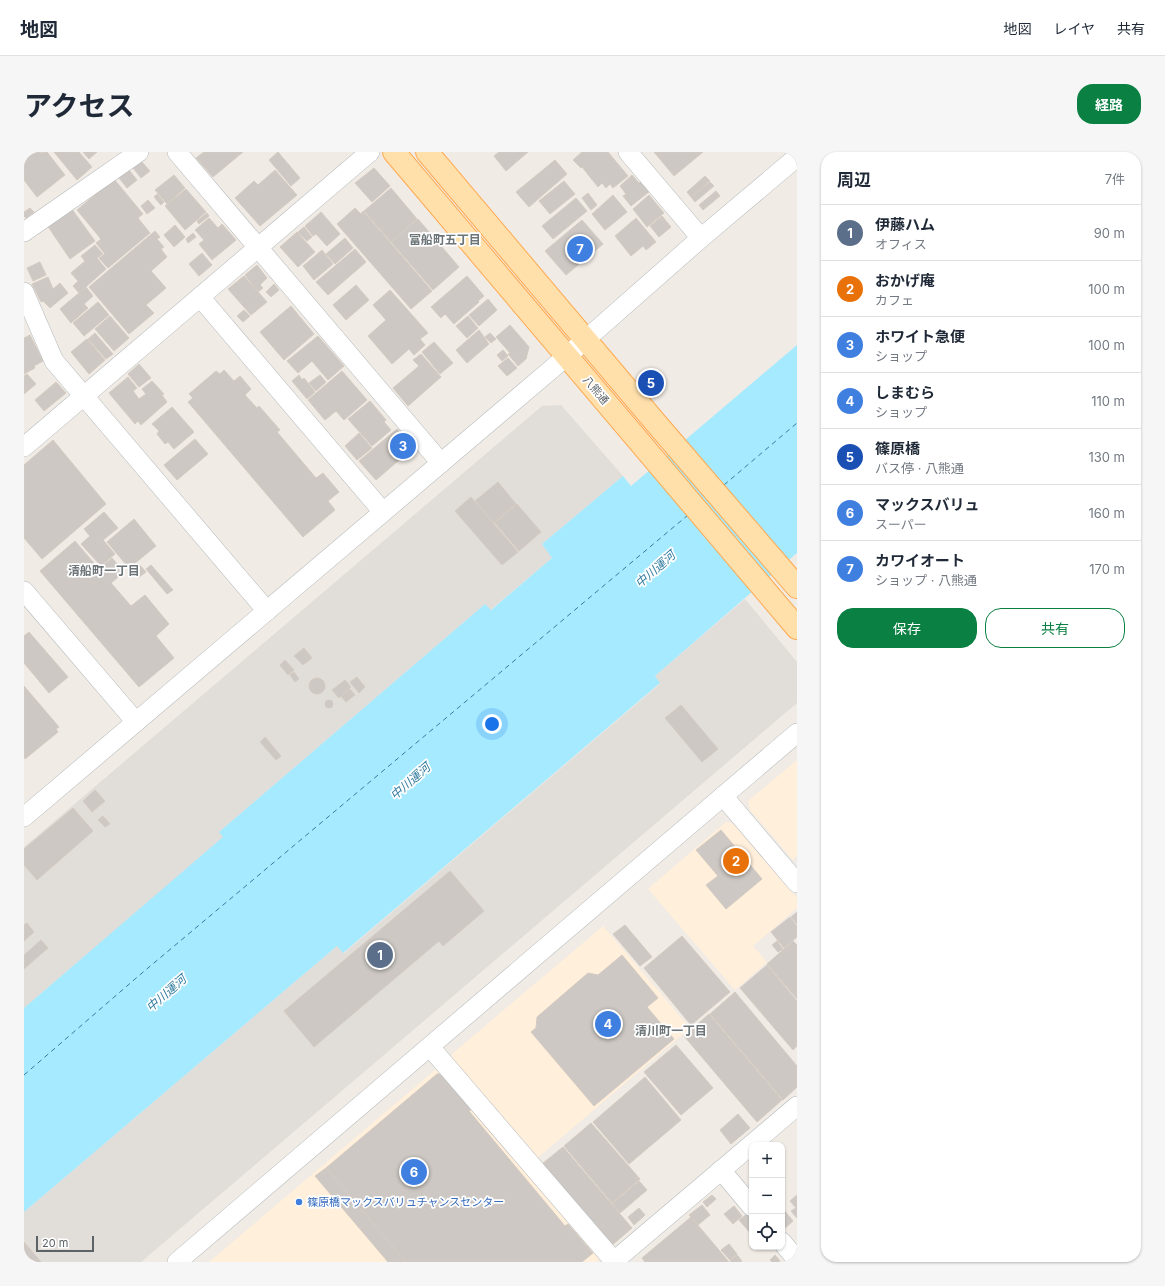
<!DOCTYPE html>
<html lang="ja">
<meta charset="utf-8">
<style>
body{margin:0;font-family:Inter,"Noto Sans JP",sans-serif;background:#f6f6f7;color:#1f2937}
.controls{position:absolute;right:12px;bottom:12px;display:grid;overflow:hidden;border-radius:8px;box-shadow:0 1px 3px #0004}
.controls button{width:36px;height:36px;display:grid;place-items:center;padding:0;border:0;border-bottom:1px solid #e0e1e3;background:#fff;color:#1f2937;font:20px sans-serif}
.scale{position:absolute;left:12px;bottom:10px;width:58px;box-sizing:border-box;padding-left:4px;border:2px solid #5c6366;border-top:0;font-size:11px;line-height:14px;white-space:nowrap;color:#5c6366;-webkit-text-stroke:3px #fff;paint-order:stroke}
.you{position:absolute;left:468px;top:572px;width:14px;height:14px;margin:-10px;border:3px solid #fff;border-radius:50%;background:#1a73e8;box-shadow:0 0 0 6px #1a73e833}
.badge{display:grid;place-items:center;width:26px;height:26px;border-radius:50%;background:#0b8043;color:#fff;font-size:13px;font-weight:700}
.pin{position:absolute;translate:-50% -50%;border:2px solid #fff;box-shadow:0 1px 4px #0006}
.list{margin:0;padding:0;list-style:none}
h2{display:flex;justify-content:space-between;align-items:center;height:52px;margin:0;padding:0 16px;font-size:17px}
h2 small{font-size:13px;font-weight:400;color:#747a83}
.list li{display:grid;grid-template-columns:26px 1fr auto;gap:12px;align-items:center;box-sizing:border-box;height:56px;padding:0 16px;border-top:1px solid #e0e1e3}
.list b{display:block;font-size:15px;white-space:nowrap}
.list p{margin:0;font-size:13px;white-space:nowrap;color:#747a83}
.list em{font-size:13px;font-style:normal;color:#747a83}
.actions{display:flex;gap:8px;padding:12px 16px}
.actions a{flex:1;padding:9px 0;border:1px solid #0b8043;border-radius:16px;text-align:center;font-size:14px;color:#0b8043}
.actions .main{background:#0b8043;color:#fff}
.icon{flex:none;width:22px;height:22px;fill:none;stroke:currentColor;stroke-width:2;stroke-linecap:round;stroke-linejoin:round}
.map{position:relative;flex:none;width:773px;height:1110px;overflow:hidden;border-radius:16px}
header{display:flex;align-items:center;gap:24px;box-sizing:border-box;height:56px;padding:0 20px;background:#fff;border-bottom:1px solid #e0e1e3}
header strong{font-size:19px}
nav{display:flex;gap:22px;margin-inline-start:auto;font-size:14px}
.intro{display:flex;align-items:center;justify-content:space-between;box-sizing:border-box;height:96px;padding:0 24px}
h1{margin:0;font-size:28px}
.button{padding:10px 18px;border-radius:16px;background:#0b8043;color:#fff;font-size:14px;font-weight:700}
main{display:flex;gap:24px;padding:0 24px}
aside{flex:1;background:#fff;border-radius:16px;box-shadow:0 1px 3px #0004}
.map>svg:first-child{display:block}
</style>
<header>
<strong>地図</strong>
<nav><a>地図</a><a>レイヤ</a><a>共有</a></nav>
</header>
<div class="intro"><h1>アクセス</h1><a class="button">経路</a></div>
<main>
<div class="map">
<svg width="773" height="1110" viewBox="0 0 773 1110">
<rect width="100%" height="100%" fill="#f0ebe4"/>
<!-- commercial -->
<g fill="#ffefdb">
<path d="M773,608V704L769,708L726,658L724,649Z"/>
<path d="M702,670L711,672L773,746V756L729,794L743,810L711,838L624,737Z"/>
<path d="M579,774L666,876L511,1008L428,911V902Z"/>
<path d="M411,918H417L575,1104V1108L572,1110H185Z"/>
</g>
<!-- industrial -->
<g fill="#e1ddd9">
<path d="M537,253L599,324L518,392L528,406L466,458L461,452L195,680L200,685L0,856V695L518,254Z"/>
<path d="M721,447L773,510V551L117,1110H0V1060L313,794L320,801L636,532L631,524Z"/>
</g>
<!-- water -->
<path fill="#a6eaff" d="M773,193V401L631,524L636,531L319,801L313,794L0,1060V856L199,685L195,680L461,452L467,458L528,406L518,392L599,324L607,334Z"/>
<g fill="none" stroke-linecap="round" stroke-linejoin="round">
<!-- ferry -->
<g stroke="#327d9f" stroke-width="1" stroke-dasharray="5 4" stroke-linecap="butt">
<path d="M700,333L773,271"/>
<path d="M0,923L118,821L664,363"/>
</g>
</g>
<!-- building -->
<g fill="#cdc8c3" stroke="#d5cbc2">
<path d="M0,0H16L17,1L23,0L41,23L13,45L0,28Z"/>
<path d="M30,0H55L68,15L53,28Z"/>
<path d="M59,0H73L65,7Z"/>
<path d="M180,0H219L189,25L172,6Z"/>
<path d="M254,0L276,26L267,34L245,8Z"/>
<path d="M475,0H504L482,19L470,4Z"/>
<path d="M558,0H584L604,24L589,36L586,32L582,36L578,31L574,35L558,15L557,16L549,8Z"/>
<path d="M630,0H679L650,24Z"/>
<path d="M531,8L543,22L505,55L492,40Z"/>
<path d="M117,9L126,19L117,26L109,16Z"/>
<path d="M350,16L366,34L348,50L331,31Z"/>
<path d="M105,18L113,28L103,36L95,26Z"/>
<path d="M251,18L273,43L236,74L211,46L230,29L234,33Z"/>
<path d="M150,23L161,36L143,52L131,38Z"/>
<path d="M608,23L615,31L617,29L626,39L607,54L599,44L602,42L596,34Z"/>
<path d="M681,24L686,29L667,45L663,40Z"/>
<path d="M90,27L119,62L114,66L126,81L84,116L75,106L81,102L72,91L77,87L53,58Z"/>
<path d="M540,29L551,42L526,62L515,49Z"/>
<path d="M686,30L690,34L671,50L667,45Z"/>
<path d="M367,36L393,67L367,90L340,59Z"/>
<path d="M162,37L182,60L161,78L141,54Z"/>
<path d="M692,39L696,44L679,58L675,53Z"/>
<path d="M564,41L573,53L567,58L558,46Z"/>
<path d="M133,42L140,50L137,53L130,45Z"/>
<path d="M589,43L603,60L581,78L568,62Z"/>
<path d="M625,43L640,61L623,75L609,57Z"/>
<path d="M552,46L563,59L529,87L518,74Z"/>
<path d="M124,48L131,56L123,62L117,54Z"/>
<path d="M6,56L10,60L2,66L0,64V60Z"/>
<path d="M47,56L71,89L46,107L23,73Z"/>
<path d="M331,56L337,62L339,59L408,139L387,157L313,72Z"/>
<path d="M297,60L316,82L303,94L292,82L289,84L281,74Z"/>
<path d="M183,61L185,64L175,72L173,69Z"/>
<path d="M638,64L647,75L635,85L626,74Z"/>
<path d="M185,66L194,76L198,72L212,88L188,108L175,92L180,88L171,78Z"/>
<path d="M612,66L632,90L622,98L619,94L607,104L591,84Z"/>
<path d="M394,67L435,115L409,138L367,90Z"/>
<path d="M558,68L579,92L542,123L521,99Z"/>
<path d="M151,73L161,85L150,95L140,83Z"/>
<path d="M280,75L288,85L283,89L274,80Z"/>
<path d="M131,79L136,85L133,87L140,95L137,97L143,105L127,119L142,136L122,153L130,161L105,182L65,135Z"/>
<path d="M273,80L291,100L274,115L256,95Z"/>
<path d="M169,81L172,85L164,91L162,87Z"/>
<path d="M321,86L329,96L311,112L302,102Z"/>
<path d="M71,93L79,102L73,106L82,117L55,141L49,134L54,129L47,121L61,109L57,104Z"/>
<path d="M331,97L342,110L304,143L292,130Z"/>
<path d="M298,98L309,112L290,128L279,114Z"/>
<path d="M178,101L188,113L175,124L165,112Z"/>
<path d="M16,110L22,123L9,129L3,116Z"/>
<path d="M233,113L243,126L236,133L239,136L234,140L221,123Z"/>
<path d="M220,124L243,150L227,163L204,137Z"/>
<path d="M443,124L460,144L454,149L455,150L430,172L421,162L417,166L407,155Z"/>
<path d="M24,125L29,137L36,131L44,141L26,156L19,149L17,150L8,132Z"/>
<path d="M250,132L255,138L247,145L242,140Z"/>
<path d="M332,133L345,148L322,168L309,153Z"/>
<path d="M62,135L69,144L60,152L64,156L47,171L36,157Z"/>
<path d="M366,138L404,181L396,187L401,193L390,203L385,197L368,212L344,184L362,168L349,153Z"/>
<path d="M464,147L473,158L455,174L445,163Z"/>
<path d="M74,150L85,163L60,184L49,171Z"/>
<path d="M267,154L290,182L260,208L236,180Z"/>
<path d="M220,158L226,164L219,170L213,164Z"/>
<path d="M86,164L105,186L90,199L71,177Z"/>
<path d="M444,164L454,176L443,186L432,174Z"/>
<path d="M486,173L505,195L502,207L494,214L484,202L486,201L472,185Z"/>
<path d="M455,178L465,192L443,211L432,198Z"/>
<path d="M71,181L89,202L82,207L64,187Z"/>
<path d="M466,181L472,187L467,191L461,185Z"/>
<path d="M6,183L19,209L10,214L11,216L0,222V186Z"/>
<path d="M294,184L320,214L304,228L288,209L274,221L263,209Z"/>
<path d="M63,187L81,208L65,222L47,200Z"/>
<path d="M410,190L429,211L416,222L398,200Z"/>
<path d="M479,198L484,204L478,209L473,203Z"/>
<path d="M397,202L417,225L384,254L369,236L395,214L389,208Z"/>
<path d="M484,206L493,216L483,224L474,214Z"/>
<path d="M115,212L127,226L115,235L104,222Z"/>
<path d="M200,218L210,229L216,224L227,237L221,243L233,256L235,254L256,278L253,280L292,326L299,321L315,340L304,349L311,358L279,385L164,250L169,246L165,242L192,219L196,222Z"/>
<path d="M318,219L343,248L320,268L312,259L301,268L284,248Z"/>
<path d="M3,222L12,232L0,242V224Z"/>
<path d="M275,223L278,228L280,226L291,240L283,247L268,229Z"/>
<path d="M296,223L302,230L292,239L285,231Z"/>
<path d="M104,225L113,236L109,239L115,247L122,242L118,237L128,229L140,242L138,243L143,250L117,273L114,269L111,272L85,241Z"/>
<path d="M32,230L42,241L20,259L11,248Z"/>
<path d="M346,249L362,268L360,270L367,278L348,294L324,267Z"/>
<path d="M148,255L170,280L150,297L144,290L141,292L133,282L135,279L128,272Z"/>
<path d="M373,277L389,296L352,328L335,309Z"/>
<path d="M335,281L348,296L333,308L321,294Z"/>
<path d="M171,287L184,302L153,328L140,313Z"/>
<path d="M29,288L82,352L18,407L0,386V313Z"/>
<path d="M474,330L492,352L470,371L451,349Z"/>
<path d="M447,345L494,400L478,413L431,359Z"/>
<path d="M493,352L517,380L495,399L471,371Z"/>
<path d="M80,360L94,376L79,388L91,402L77,414L57,392L66,384L60,377Z"/>
<path d="M110,367L132,394L105,416L83,390Z"/>
<path d="M51,389L75,417L88,406L100,420L87,431L107,454L121,443L145,472L132,484L150,506L115,535L16,419Z"/>
<path d="M114,411L122,420L114,426L106,417Z"/>
<path d="M127,413L149,438L143,442L122,417Z"/>
<path d="M5,480L44,525L25,541L0,511V484Z"/>
<path d="M280,496L288,506L279,513L270,504Z"/>
<path d="M261,508L270,518L264,523L256,513Z"/>
<path d="M270,520L275,527L271,530L266,523Z"/>
<path d="M333,525L341,535L335,541L326,530Z"/>
<circle cx="293" cy="534" r="8"/>
<path d="M321,528L327,535L315,546L308,538Z"/>
<path d="M0,534L35,575L32,577L34,580L1,607L0,605Z"/>
<path d="M326,537L331,543L322,550L317,544Z"/>
<circle cx="305" cy="552" r="4"/>
<path d="M657,553L694,597L678,610L641,566Z"/>
<path d="M241,585L257,604L252,608L236,590Z"/>
<path d="M71,638L81,649L68,660L59,649Z"/>
<path d="M49,656L69,679L13,728L0,713V697Z"/>
<path d="M79,664L86,672L81,675L74,668Z"/>
<path d="M697,678L738,727L702,757L682,733L694,724L672,698Z"/>
<path d="M426,719L460,759L419,794L415,789L290,895L260,859Z"/>
<path d="M773,760V772L767,765Z"/>
<path d="M766,765L773,774V785L760,796L747,780Z"/>
<path d="M3,771L10,780L0,789V773Z"/>
<path d="M601,773L628,805L616,814L589,782Z"/>
<path d="M658,784L706,840L667,873L620,816Z"/>
<path d="M17,788L24,796L0,817V803Z"/>
<path d="M753,789L759,797L754,800L748,793Z"/>
<path d="M769,789L773,793V847L743,812Z"/>
<path d="M598,803L634,846L623,855L650,887L570,954L507,880L512,876L513,865L564,821L574,823Z"/>
<path d="M743,813L773,849V894L769,898L716,836Z"/>
<path d="M711,840L773,914V935L759,948L686,862Z"/>
<path d="M685,862L758,948L733,970L660,884Z"/>
<path d="M652,893L689,936L657,963L620,920Z"/>
<path d="M413,922H418L448,957L445,959L541,1074L544,1072L569,1101L558,1110H382L302,1016Z"/>
<path d="M621,925L657,968L605,1012L569,970Z"/>
<path d="M714,962L726,976L707,992L696,978Z"/>
<path d="M567,971L616,1027L588,1051L540,994Z"/>
<path d="M539,995L608,1076L587,1094L518,1012Z"/>
<path d="M302,1016L382,1110H364L291,1024Z"/>
<path d="M615,1029L623,1038L596,1061L588,1052Z"/>
<path d="M688,1043L692,1047L683,1055L679,1050Z"/>
<path d="M773,1043V1066L767,1059L772,1056L766,1049Z"/>
<path d="M678,1053L686,1063L674,1073L665,1063Z"/>
<path d="M710,1054L718,1064L709,1072L700,1062Z"/>
<path d="M615,1056L621,1063L610,1073L604,1065Z"/>
<path d="M760,1058L769,1069L760,1077L758,1075V1059Z"/>
<path d="M723,1062L728,1068V1083L715,1068Z"/>
<path d="M667,1065L705,1110H621L618,1106Z"/>
<path d="M0,1090L17,1110H0Z"/>
<path d="M705,1092L713,1102L706,1108L697,1098Z"/>
<path d="M713,1103L718,1109L716,1110H707L706,1109Z"/>
<path d="M751,1103L756,1109L754,1110H748L746,1108Z"/>
</g>
<g fill="none" stroke-linecap="round" stroke-linejoin="round">
<defs>
<g id="minor">
<path d="M153,0L417,311"/>
<path d="M604,0L677,86"/>
<path d="M0,80L115,0"/>
<path d="M0,140L30,209L243,459"/>
<path d="M176,145L359,360"/>
<path d="M0,295L346,0"/>
<path d="M0,439L112,570"/>
<path d="M699,644L773,731"/>
<path d="M0,665L543,204L677,86L773,5"/>
<path d="M406,895L590,1109"/>
<path d="M697,1018L728,1055"/>
<path d="M758,1090L773,1108"/>
<path d="M153,1110L773,581"/>
<path d="M589,1110L773,954"/>
</g>
<g id="major">
<path d="M370,0L773,476"/>
<path d="M403,0L631,270L773,435"/>
</g>
</defs>
<!-- minor casing -->
<use href="#minor" stroke="#b5b9bc" stroke-width="20"/>
<!-- major casing -->
<use href="#major" stroke="#fea950" stroke-width="24"/>
<!-- minor -->
<use href="#minor" stroke="#fff" stroke-width="19"/>
<!-- major -->
<use href="#major" stroke="#ffe0ab" stroke-width="22"/>
</g>
<!-- markers -->
<circle fill="#3f7fe0" stroke="#fff" stroke-width="1.5" cx="275" cy="1050" r="4"/>
<g text-anchor="middle" dominant-baseline="central" stroke-width="3.5" stroke-linejoin="round" paint-order="stroke">
<!-- street labels -->
<g font-size="11" fill="#5c6366" stroke="#fff">
<text transform="translate(572 238) rotate(50)">八熊通</text>
</g>
<!-- shop labels -->
<g font-size="11" fill="#366cbe" stroke="#fff" text-anchor="start">
<text x="283" y="1050">篠原橋マックスバリュチャンスセンター</text>
</g>
<!-- neighbourhood labels -->
<g font-size="12" font-weight="bold" fill="#6d7578" stroke="#fff">
<text x="421" y="87">富船町五丁目</text>
<text x="80" y="418">清船町一丁目</text>
<text x="647" y="878">清川町一丁目</text>
</g>
<!-- water labels -->
<g font-size="12" font-style="italic" fill="#327d9f" stroke="#fff">
<text transform="translate(631 417) rotate(-41)">中川運河</text>
<text transform="translate(386 629) rotate(-41)">中川運河</text>
<text transform="translate(142 841) rotate(-41)">中川運河</text>
</g>
</g>
</svg>
<div class="controls">
<button>+</button>
<button>−</button>
<button><svg class="icon" aria-label="locate" viewBox="0 0 24 24"><circle cx="12" cy="12" r="6"/><path d="M12 2v4M12 18v4M2 12h4M18 12h4"/></svg></button>
</div>
<div class="scale">20 m</div>
<div class="you"></div>
<div class="pin badge" style="left:356px;top:803px;background:#5c6f8a">1</div>
<div class="pin badge" style="left:712px;top:709px;background:#e8710a">2</div>
<div class="pin badge" style="left:379px;top:294px;background:#3f7fe0">3</div>
<div class="pin badge" style="left:584px;top:872px;background:#3f7fe0">4</div>
<div class="pin badge" style="left:627px;top:231px;background:#1a4fb4">5</div>
<div class="pin badge" style="left:390px;top:1020px;background:#3f7fe0">6</div>
<div class="pin badge" style="left:556px;top:97px;background:#3f7fe0">7</div>
</div>
<aside>
<h2>周辺<small>7件</small></h2>
<ul class="list">
<li><span class="badge" style="background:#5c6f8a">1</span><div><b>伊藤ハム</b><p>オフィス</p></div><em>90 m</em></li>
<li><span class="badge" style="background:#e8710a">2</span><div><b>おかげ庵</b><p>カフェ</p></div><em>100 m</em></li>
<li><span class="badge" style="background:#3f7fe0">3</span><div><b>ホワイト急便</b><p>ショップ</p></div><em>100 m</em></li>
<li><span class="badge" style="background:#3f7fe0">4</span><div><b>しまむら</b><p>ショップ</p></div><em>110 m</em></li>
<li><span class="badge" style="background:#1a4fb4">5</span><div><b>篠原橋</b><p>バス停 · 八熊通</p></div><em>130 m</em></li>
<li><span class="badge" style="background:#3f7fe0">6</span><div><b>マックスバリュ</b><p>スーパー</p></div><em>160 m</em></li>
<li><span class="badge" style="background:#3f7fe0">7</span><div><b>カワイオート</b><p>ショップ · 八熊通</p></div><em>170 m</em></li>
</ul>
<div class="actions"><a class="main">保存</a><a>共有</a></div>
</aside>
</main>
